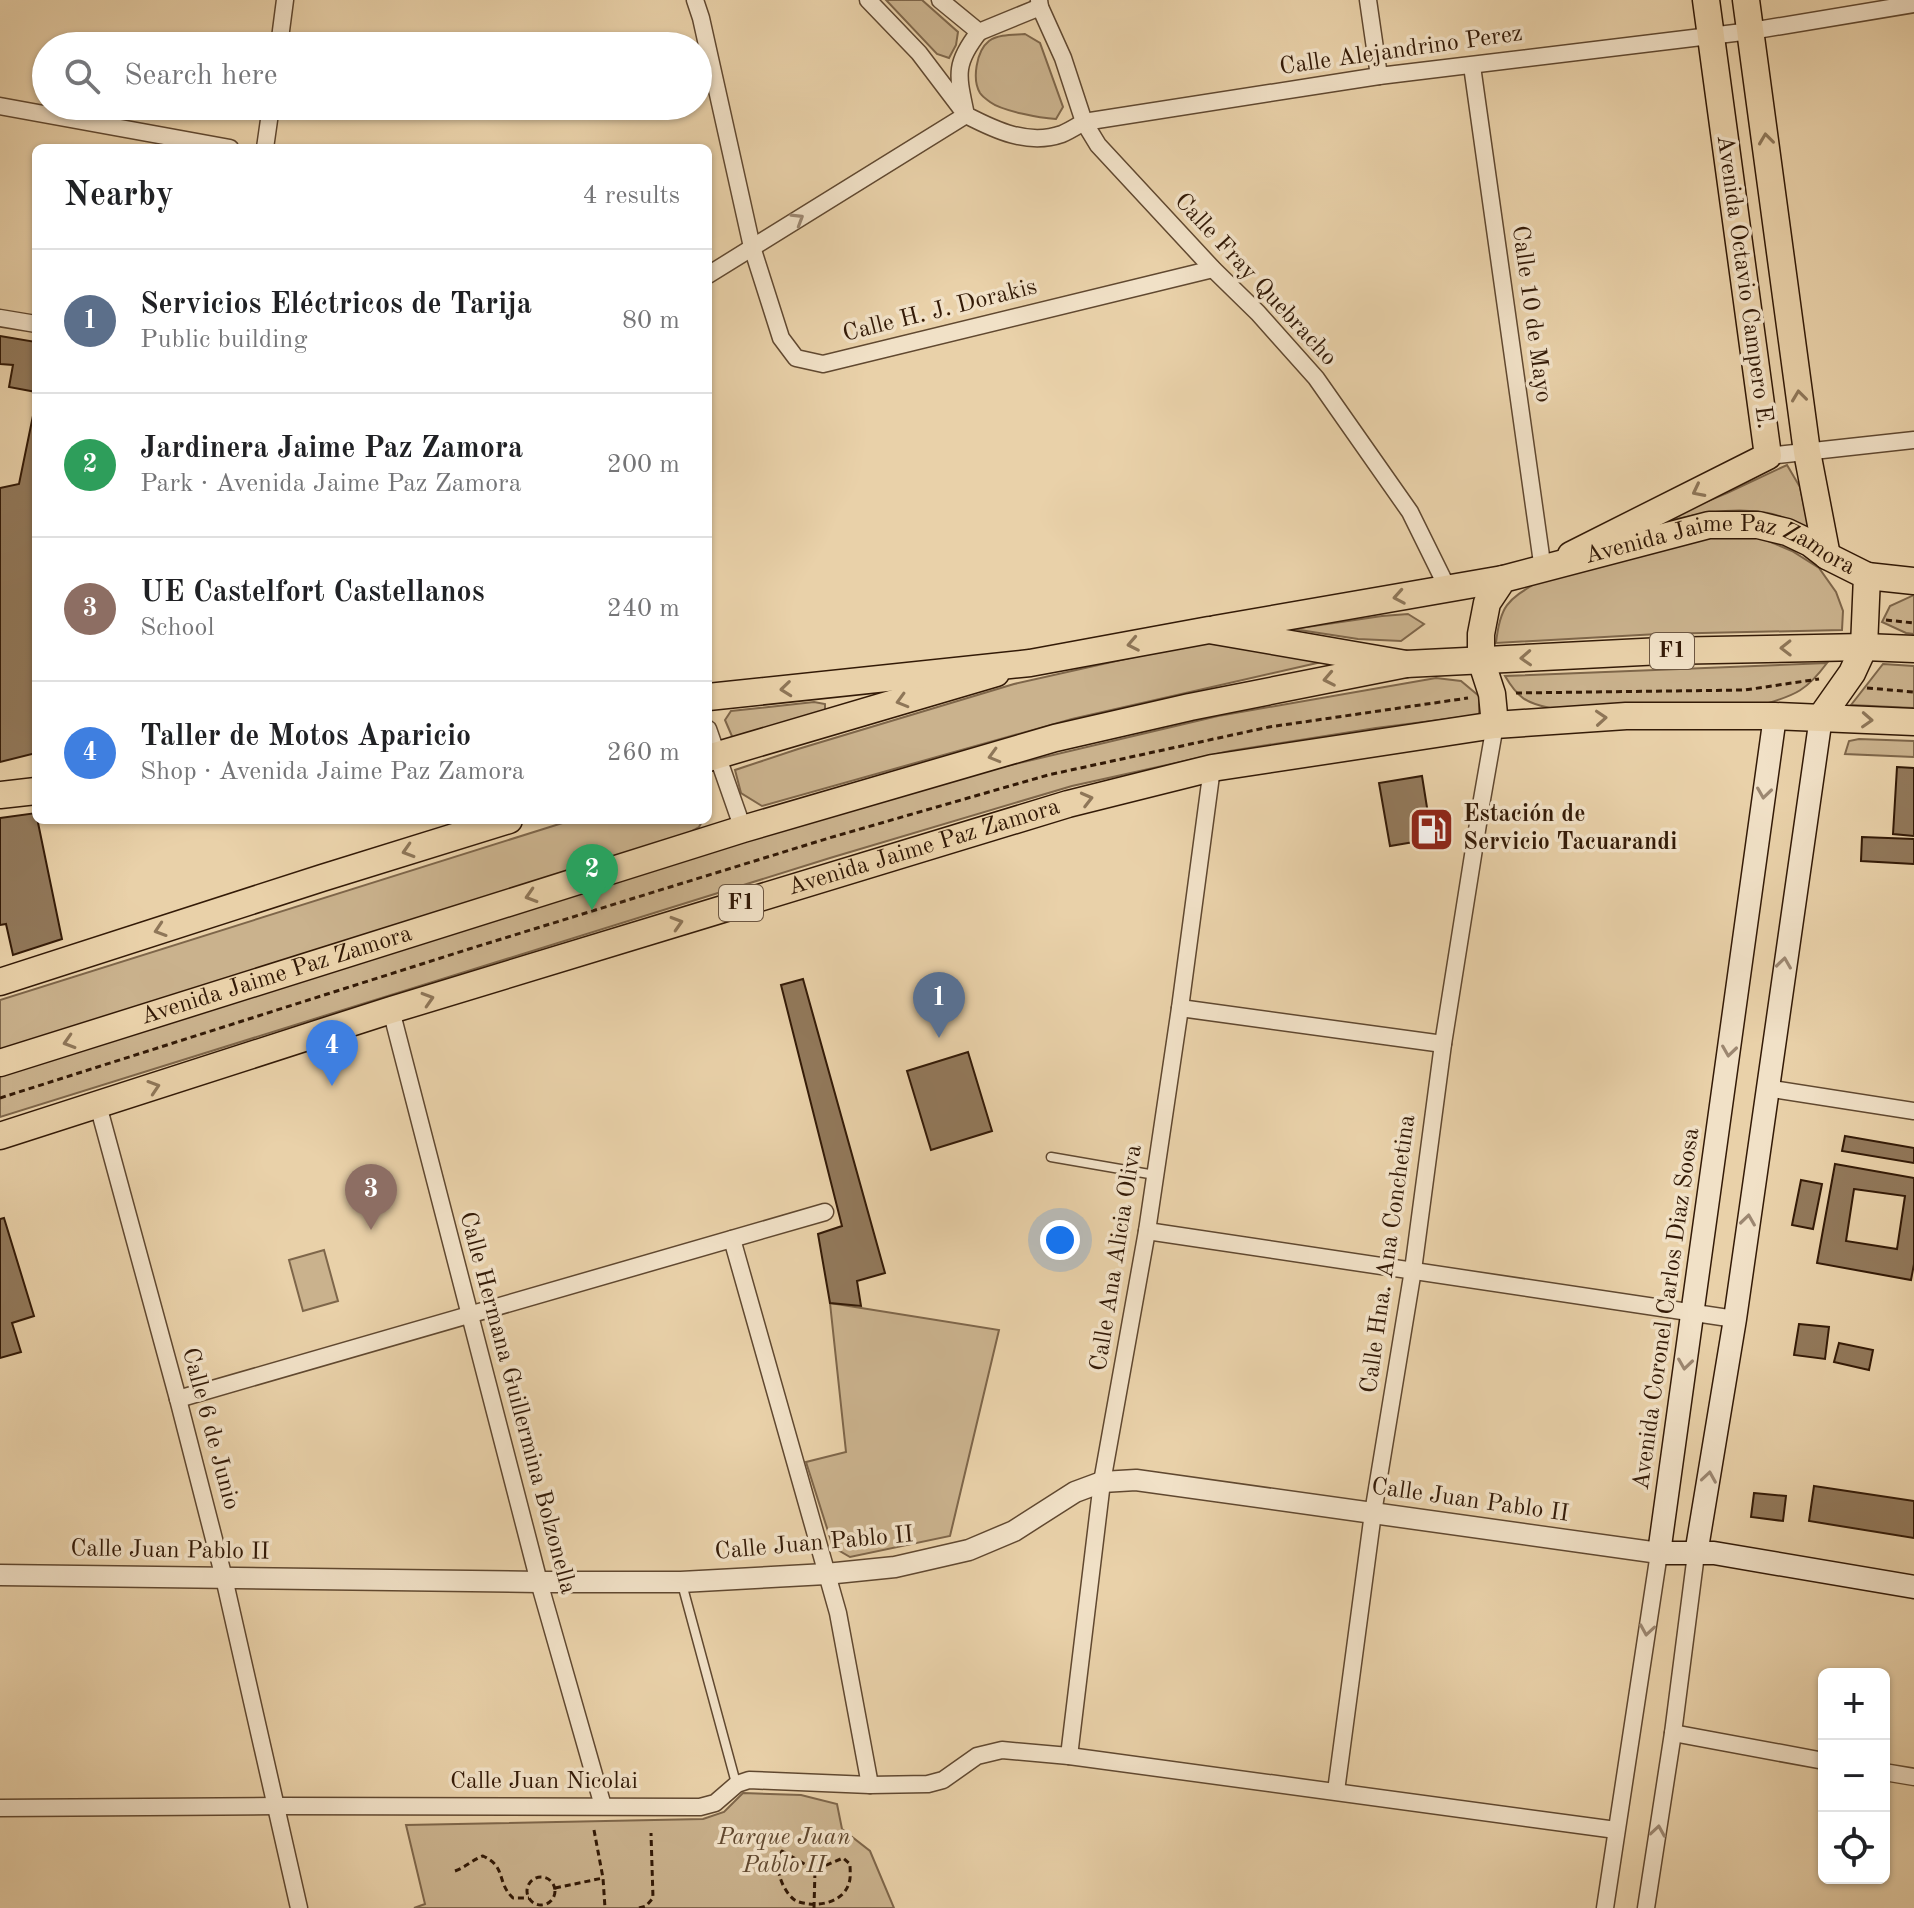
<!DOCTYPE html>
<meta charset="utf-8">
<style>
body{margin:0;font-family:"Old Standard TT",serif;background:#f2f2f2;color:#202124}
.controls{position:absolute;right:24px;bottom:24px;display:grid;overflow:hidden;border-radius:12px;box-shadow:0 2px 6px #0004}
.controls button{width:72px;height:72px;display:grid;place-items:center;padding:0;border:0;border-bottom:2px solid #e0e0e0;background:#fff;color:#202124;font:40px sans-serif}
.you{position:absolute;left:1060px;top:1240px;width:28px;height:28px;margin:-20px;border:6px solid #fff;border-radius:50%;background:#1a73e8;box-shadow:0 0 0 12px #1a73e833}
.badge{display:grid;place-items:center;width:52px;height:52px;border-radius:50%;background:#8f2418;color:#fff;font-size:26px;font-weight:700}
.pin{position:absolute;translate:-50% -66px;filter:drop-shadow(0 2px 4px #0008)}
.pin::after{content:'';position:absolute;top:42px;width:28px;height:24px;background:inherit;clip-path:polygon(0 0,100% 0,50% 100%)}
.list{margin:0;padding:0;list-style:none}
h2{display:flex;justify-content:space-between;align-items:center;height:104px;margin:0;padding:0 32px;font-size:34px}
h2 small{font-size:26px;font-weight:400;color:#757577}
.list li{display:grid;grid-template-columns:52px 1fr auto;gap:24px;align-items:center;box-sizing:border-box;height:144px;padding:0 32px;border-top:2px solid #e0e0e0}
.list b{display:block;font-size:30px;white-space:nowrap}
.list p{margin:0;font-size:26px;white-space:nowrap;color:#757577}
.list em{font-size:26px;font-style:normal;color:#757577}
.icon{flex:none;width:44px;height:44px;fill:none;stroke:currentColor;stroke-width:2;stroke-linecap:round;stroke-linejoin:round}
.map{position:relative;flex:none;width:1914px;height:1908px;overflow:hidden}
.search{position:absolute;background:#fff;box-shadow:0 2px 6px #0004;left:32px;top:32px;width:680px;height:88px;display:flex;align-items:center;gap:20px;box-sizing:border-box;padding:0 28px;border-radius:44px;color:#757577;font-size:30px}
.panel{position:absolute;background:#fff;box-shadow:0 2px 6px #0004;left:32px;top:144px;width:680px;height:680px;border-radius:12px}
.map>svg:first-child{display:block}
</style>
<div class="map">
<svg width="1914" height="1908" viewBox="0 0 1914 1908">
<rect width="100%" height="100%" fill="#e9d1a9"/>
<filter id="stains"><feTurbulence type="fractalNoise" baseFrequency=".0025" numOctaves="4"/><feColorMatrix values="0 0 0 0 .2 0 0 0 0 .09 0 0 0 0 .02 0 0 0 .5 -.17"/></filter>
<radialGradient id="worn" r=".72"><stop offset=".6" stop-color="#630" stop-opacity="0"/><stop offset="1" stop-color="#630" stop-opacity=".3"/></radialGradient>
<!-- green -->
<g fill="#cab28d" stroke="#7e664a" stroke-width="2">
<path d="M886,0H922L958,32L956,45L949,58L937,54Z"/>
<path d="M1025,34L1040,43L1063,107L1056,119C1040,118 1002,111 990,102C986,99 983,97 980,93C972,80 976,51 989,41C999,34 1013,35 1025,34Z"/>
<path d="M1787,465L1800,487L1809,529C1796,524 1782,515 1768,513C1727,505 1685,517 1645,527L1727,493Z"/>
<path d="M1716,536L1761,538L1792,551L1819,568L1836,592L1843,611L1842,630L1658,634L1496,643C1500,606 1507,600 1538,582Z"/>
<path d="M1914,595V634L1906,633L1882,622L1890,606Z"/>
<path d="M1408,614L1424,624L1401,641L1358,639L1293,629L1382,616Z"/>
<path d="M1201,642L1326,661L1072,719L762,806L741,793L735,770L798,749L1014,684Z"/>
<path d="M1827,663C1807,690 1796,695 1765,704L1550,708C1526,703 1518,698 1505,676Z"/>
<path d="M1883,664L1914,666V708L1851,705Z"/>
<path d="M1436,678L1461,681L1479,696V715L1376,728L1230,751L1072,786L830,858L0,1117V1076L821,815L998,768L1218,716Z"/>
<path d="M814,702L825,704V714L734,741L725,720L731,711Z"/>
<path d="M1859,739L1914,741V757L1845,754L1849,741Z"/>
<path d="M572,820H703L699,827L681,837L0,1050V1000Z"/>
<path d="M324,1250L338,1301L303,1311L289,1260Z"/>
<path d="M830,1303L999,1330L950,1536L850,1557L833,1547L806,1462L846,1452Z"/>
<path d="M743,1793L801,1795L837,1804L842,1829L870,1851L894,1908H414L425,1904L406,1825L703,1819L724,1812Z"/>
</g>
<!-- building -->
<g fill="#92795b" stroke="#331a07" stroke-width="2" fill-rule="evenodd">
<path d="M0,336L36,342V392L9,387L13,365L0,364Z"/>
<path d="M36,401V753L0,762V488L19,484Z"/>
<path d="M1897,767L1914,768V836L1893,834Z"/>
<path d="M1422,776L1432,839L1390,846L1379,783Z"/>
<path d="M36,813L62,939L13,955L6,924L0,925V818Z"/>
<path d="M1862,837L1914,839V864L1861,861Z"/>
<path d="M803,979L885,1273L857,1281L861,1306L830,1303L818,1234L842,1226L781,985Z"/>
<path d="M968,1052L992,1131L931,1150L907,1071Z"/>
<path d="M1845,1136L1914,1148V1163L1842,1151Z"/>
<path d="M1835,1164L1914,1178V1264L1911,1280L1817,1263ZM1854,1189L1905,1196L1897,1249L1846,1241Z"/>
<path d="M1801,1180L1822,1184L1813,1229L1792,1225Z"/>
<path d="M4,1218L34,1316L12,1323L21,1352L0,1358V1219Z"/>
<path d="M1799,1324L1829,1327L1825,1359L1794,1355Z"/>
<path d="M1839,1343L1873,1350L1869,1370L1834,1362Z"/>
<path d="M1814,1486L1914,1501V1538L1809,1521Z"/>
<path d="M1754,1493L1786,1496L1783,1521L1751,1517Z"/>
</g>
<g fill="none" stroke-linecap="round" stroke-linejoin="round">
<defs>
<g id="service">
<path d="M1051,1157L1155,1175"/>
<path d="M682,1584L736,1783"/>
</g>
<g id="minor">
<path d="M695,0L701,18L752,247L781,338L796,358L823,364L1213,269"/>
<path d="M940,0L979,32L1040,7"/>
<path d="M1039,0L1040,7L1063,58L1084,122L1098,145L1213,269L1258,313L1316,378L1410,512L1448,589"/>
<path d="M1368,0L1379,76"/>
<path d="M979,32C953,65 958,76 966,115C995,130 1028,146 1062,134C1069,131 1077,126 1084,122L1379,76L1751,31L1914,4"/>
<path d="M279,46L285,0"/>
<path d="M1472,66L1543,570"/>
<path d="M0,106L230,148"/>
<path d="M265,148L271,106"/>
<path d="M708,275L966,115L919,53L868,0"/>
<path d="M0,318L36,324"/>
<path d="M1768,456L1914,440"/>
<path d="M708,729L743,829"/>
<path d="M1180,1008L1443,1044"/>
<path d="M391,1010L539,1582L603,1806"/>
<path d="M1766,1088L1914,1111"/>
<path d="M98,1105L178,1399L224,1578L299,1908"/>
<path d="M1147,1231L1735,1319"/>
<path d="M732,1239L838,1613L870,1785"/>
<path d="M178,1399L825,1212"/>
<path d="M1673,1733L1824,1761"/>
<path d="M1069,1756L1102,1482L1147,1231L1180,1008L1212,768"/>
<path d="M1884,1772L1914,1777"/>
<path d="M1336,1791L1373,1513L1413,1270L1443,1044L1481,805L1495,725"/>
<path d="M0,1808L276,1806L700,1807L715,1803L737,1784L749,1780L870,1785L928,1784L943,1780L977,1756L1002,1750L1069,1756L1616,1830"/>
<path d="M1605,1908L1659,1553"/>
<path d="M1646,1908L1673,1733L1696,1554"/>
</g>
<path id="tertiary" d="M0,1575L539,1582H681L826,1574L895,1567L969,1550L1014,1531L1075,1492L1102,1482L1136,1480L1659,1553"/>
<g id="secondary">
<path d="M1775,716L1659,1553H1714L1914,1587"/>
<path d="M1696,1554L1735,1319L1821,717"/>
</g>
<g id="primary">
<path d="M1746,0L1807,452L1827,556"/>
<path d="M1571,555L1768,456L1706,0"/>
<path d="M1867,576L1914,581"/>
<path d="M1215,629L1503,579"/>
<path d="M708,758L996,673"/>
<path d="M0,982L322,878L509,820"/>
<path id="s1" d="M0,1063L743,829L1055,738L1190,707L1406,664"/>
</g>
<g id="trunk">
<path d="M708,697L1030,663L1209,630L1406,664L1662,651L1864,647L1914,649"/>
<path id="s2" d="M1495,725L1492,694L1481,660V634L1487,603L1503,579L1709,525H1758L1787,532L1810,543L1827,556L1867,576L1864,647L1852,673L1821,717"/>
<path d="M0,795L36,791"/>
<path id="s3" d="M0,1136L391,1010L1068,804L1212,768L1495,725L1626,716H1775L1914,722"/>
</g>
</defs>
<!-- service casing -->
<use href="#service" stroke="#604830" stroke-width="11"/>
<!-- minor casing -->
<use href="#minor" stroke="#604830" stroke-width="19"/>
<!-- tertiary casing -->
<use href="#tertiary" stroke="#604830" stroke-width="23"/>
<!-- secondary casing -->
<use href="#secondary" stroke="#331a07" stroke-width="25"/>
<!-- primary casing -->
<use href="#primary" stroke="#331a07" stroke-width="29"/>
<!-- trunk casing -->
<use href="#trunk" stroke="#331a07" stroke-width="29"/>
<!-- path -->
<g stroke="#331a07" stroke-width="3" stroke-dasharray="6 4" stroke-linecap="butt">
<path d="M1886,620L1914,623"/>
<path d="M1867,688L1914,692"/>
<path d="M1516,693L1745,690L1819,679"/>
<path d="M0,1098L469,949L829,838L1048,775L1269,727L1468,698"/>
<path d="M594,1830L603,1878L605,1908"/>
<path d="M782,1851L815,1870L843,1858L850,1864C850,1870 851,1878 849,1883C843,1904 815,1908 796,1901C785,1894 777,1875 778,1863C778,1860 781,1853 782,1851Z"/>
<path d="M455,1871C466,1867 472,1860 483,1856C507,1867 496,1882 513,1898H529"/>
<circle cx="541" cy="1891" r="14"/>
<path d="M555,1888L603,1878"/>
<path d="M639,1908L646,1906L653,1898L651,1833"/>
<path d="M814,1908L815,1870"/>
</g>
<!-- service -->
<use href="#service" stroke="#f1e1c7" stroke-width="8"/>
<!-- minor -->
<use href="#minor" stroke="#f1e1c7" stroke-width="16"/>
<!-- tertiary -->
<use href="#tertiary" stroke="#f1e1c7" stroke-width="20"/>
<!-- secondary -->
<use href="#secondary" stroke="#f1e1c7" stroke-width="22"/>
<!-- primary -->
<use href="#primary" stroke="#e9d1a9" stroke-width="26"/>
<!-- trunk -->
<use href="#trunk" stroke="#e9d1a9" stroke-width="26"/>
</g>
<!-- one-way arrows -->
<defs><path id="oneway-chevron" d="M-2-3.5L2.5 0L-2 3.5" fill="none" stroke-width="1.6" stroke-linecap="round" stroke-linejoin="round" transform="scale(2)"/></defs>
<g stroke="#8e7658">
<use href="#oneway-chevron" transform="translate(1766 139) rotate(-97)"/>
<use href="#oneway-chevron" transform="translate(1799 396) rotate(-97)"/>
<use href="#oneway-chevron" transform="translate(1698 491) rotate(153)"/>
<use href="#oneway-chevron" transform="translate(1399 597) rotate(170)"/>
<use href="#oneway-chevron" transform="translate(1133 644) rotate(169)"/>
<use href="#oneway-chevron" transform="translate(1786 648) rotate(179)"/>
<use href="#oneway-chevron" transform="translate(1526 658) rotate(177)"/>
<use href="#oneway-chevron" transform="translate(1329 679) rotate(169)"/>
<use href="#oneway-chevron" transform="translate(786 689) rotate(174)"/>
<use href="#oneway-chevron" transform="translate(902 701) rotate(164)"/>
<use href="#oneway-chevron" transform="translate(1601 718) rotate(-4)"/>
<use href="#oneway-chevron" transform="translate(1867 720) rotate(3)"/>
<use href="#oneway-chevron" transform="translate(994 756) rotate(164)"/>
<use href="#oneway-chevron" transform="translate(1087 799) rotate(-14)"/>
<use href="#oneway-chevron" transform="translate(408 851) rotate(163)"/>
<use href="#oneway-chevron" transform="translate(531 896) rotate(163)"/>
<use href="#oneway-chevron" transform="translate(677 923) rotate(-17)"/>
<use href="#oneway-chevron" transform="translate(160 930) rotate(162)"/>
<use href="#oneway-chevron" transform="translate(428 999) rotate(-17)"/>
<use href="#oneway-chevron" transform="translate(69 1042) rotate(163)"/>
<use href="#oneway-chevron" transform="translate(154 1087) rotate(-18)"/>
</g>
<g stroke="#9c8771">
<use href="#oneway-chevron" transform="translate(798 219) rotate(-32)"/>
<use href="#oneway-chevron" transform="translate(1764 793) rotate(98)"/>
<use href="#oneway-chevron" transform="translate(1784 963) rotate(-82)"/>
<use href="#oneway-chevron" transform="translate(1729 1051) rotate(98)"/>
<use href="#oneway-chevron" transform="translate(1748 1220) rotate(-82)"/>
<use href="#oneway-chevron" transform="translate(1685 1364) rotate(98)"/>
<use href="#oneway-chevron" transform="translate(1709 1477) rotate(-81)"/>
<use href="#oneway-chevron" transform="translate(1647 1630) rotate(99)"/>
<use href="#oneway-chevron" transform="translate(1658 1831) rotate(-81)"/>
</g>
<!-- icons -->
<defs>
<symbol id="fuel-square" viewBox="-11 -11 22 22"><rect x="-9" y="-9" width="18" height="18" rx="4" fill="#8f2418" stroke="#f1e1c7"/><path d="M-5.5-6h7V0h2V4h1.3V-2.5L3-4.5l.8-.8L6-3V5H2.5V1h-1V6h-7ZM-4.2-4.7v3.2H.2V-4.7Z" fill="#fff"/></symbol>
</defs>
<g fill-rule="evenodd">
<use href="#fuel-square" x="1406" y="804" width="51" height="51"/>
</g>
<g text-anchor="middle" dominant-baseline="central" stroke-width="7" stroke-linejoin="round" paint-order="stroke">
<!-- shield labels -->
<g fill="#f1e1c7" stroke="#6c5641" stroke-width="2">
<rect x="1650" y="633" width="44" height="36" rx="6"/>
<rect x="719" y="885" width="44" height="36" rx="6"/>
</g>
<g font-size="22" font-weight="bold" fill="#331a07">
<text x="1672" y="651">F1</text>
<text x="741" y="903">F1</text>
</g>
<!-- street labels -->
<g font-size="24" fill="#331a07" stroke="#f1e1c7">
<text transform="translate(1401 51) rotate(-8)">Calle Alejandrino Perez</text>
<text transform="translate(1255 280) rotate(47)">Calle Fray Quebracho</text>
<text transform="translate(1744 282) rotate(82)">Avenida Octavio Campero E.</text>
<text transform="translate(940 311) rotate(-14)">Calle H. J. Dorakis</text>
<text transform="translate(1531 314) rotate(82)">Calle 10 de Mayo</text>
<text stroke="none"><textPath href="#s2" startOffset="380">Avenida Jaime Paz Zamora</textPath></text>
<text stroke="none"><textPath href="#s3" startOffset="968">Avenida Jaime Paz Zamora</textPath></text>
<text stroke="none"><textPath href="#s1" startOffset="290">Avenida Jaime Paz Zamora</textPath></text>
<text transform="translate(1389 1254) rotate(-82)">Calle Hna. Ana Conchetina</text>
<text transform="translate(1117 1258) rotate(-81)">Calle Ana Alicia Oliva</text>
<text transform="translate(1667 1309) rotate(-82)">Avenida Coronel Carlos Diaz Soosa</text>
<text transform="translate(517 1403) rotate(75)">Calle Hermana Guillermina Bolzonella</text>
<text transform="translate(210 1429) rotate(75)">Calle 6 de Junio</text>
<text transform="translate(1470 1501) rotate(8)">Calle Juan Pablo II</text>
<text transform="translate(814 1544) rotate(-5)">Calle Juan Pablo II</text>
<text transform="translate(170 1551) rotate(1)">Calle Juan Pablo II</text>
<text x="544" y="1782">Calle Juan Nicolai</text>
</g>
<!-- poi labels -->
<g font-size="24" font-weight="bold" fill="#331a07" stroke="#f1e1c7" text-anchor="start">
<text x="1463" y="815">Estación de<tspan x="1463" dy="28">Servicio Tacuarandi</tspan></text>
</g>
<!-- park labels -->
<g font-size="24" font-style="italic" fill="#60482f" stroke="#f1e1c7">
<text x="784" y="1838">Parque Juan<tspan x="784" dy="28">Pablo II</tspan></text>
</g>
</g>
<rect width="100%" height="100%" filter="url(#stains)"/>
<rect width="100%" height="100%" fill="url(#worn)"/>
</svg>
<div class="controls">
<button>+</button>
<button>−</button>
<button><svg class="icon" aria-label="locate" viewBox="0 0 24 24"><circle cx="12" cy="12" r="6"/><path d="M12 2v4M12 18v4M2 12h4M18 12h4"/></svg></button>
</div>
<div class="you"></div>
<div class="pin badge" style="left:939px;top:1038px;background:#5c6f8a">1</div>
<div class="pin badge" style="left:592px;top:910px;background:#2e9e5b">2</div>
<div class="pin badge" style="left:371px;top:1230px;background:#8d6e63">3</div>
<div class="pin badge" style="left:332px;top:1086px;background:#3f7fe0">4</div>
<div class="search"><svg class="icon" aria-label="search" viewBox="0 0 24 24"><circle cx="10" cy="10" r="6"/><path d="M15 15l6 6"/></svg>Search here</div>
<section class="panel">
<h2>Nearby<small>4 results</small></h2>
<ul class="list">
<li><span class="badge" style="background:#5c6f8a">1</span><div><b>Servicios Eléctricos de Tarija</b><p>Public building</p></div><em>80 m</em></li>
<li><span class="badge" style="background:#2e9e5b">2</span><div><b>Jardinera Jaime Paz Zamora</b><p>Park · Avenida Jaime Paz Zamora</p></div><em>200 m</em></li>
<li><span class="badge" style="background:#8d6e63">3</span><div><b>UE Castelfort Castellanos</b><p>School</p></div><em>240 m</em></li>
<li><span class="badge" style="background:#3f7fe0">4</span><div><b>Taller de Motos Aparicio</b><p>Shop · Avenida Jaime Paz Zamora</p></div><em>260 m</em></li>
</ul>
</section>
</div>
